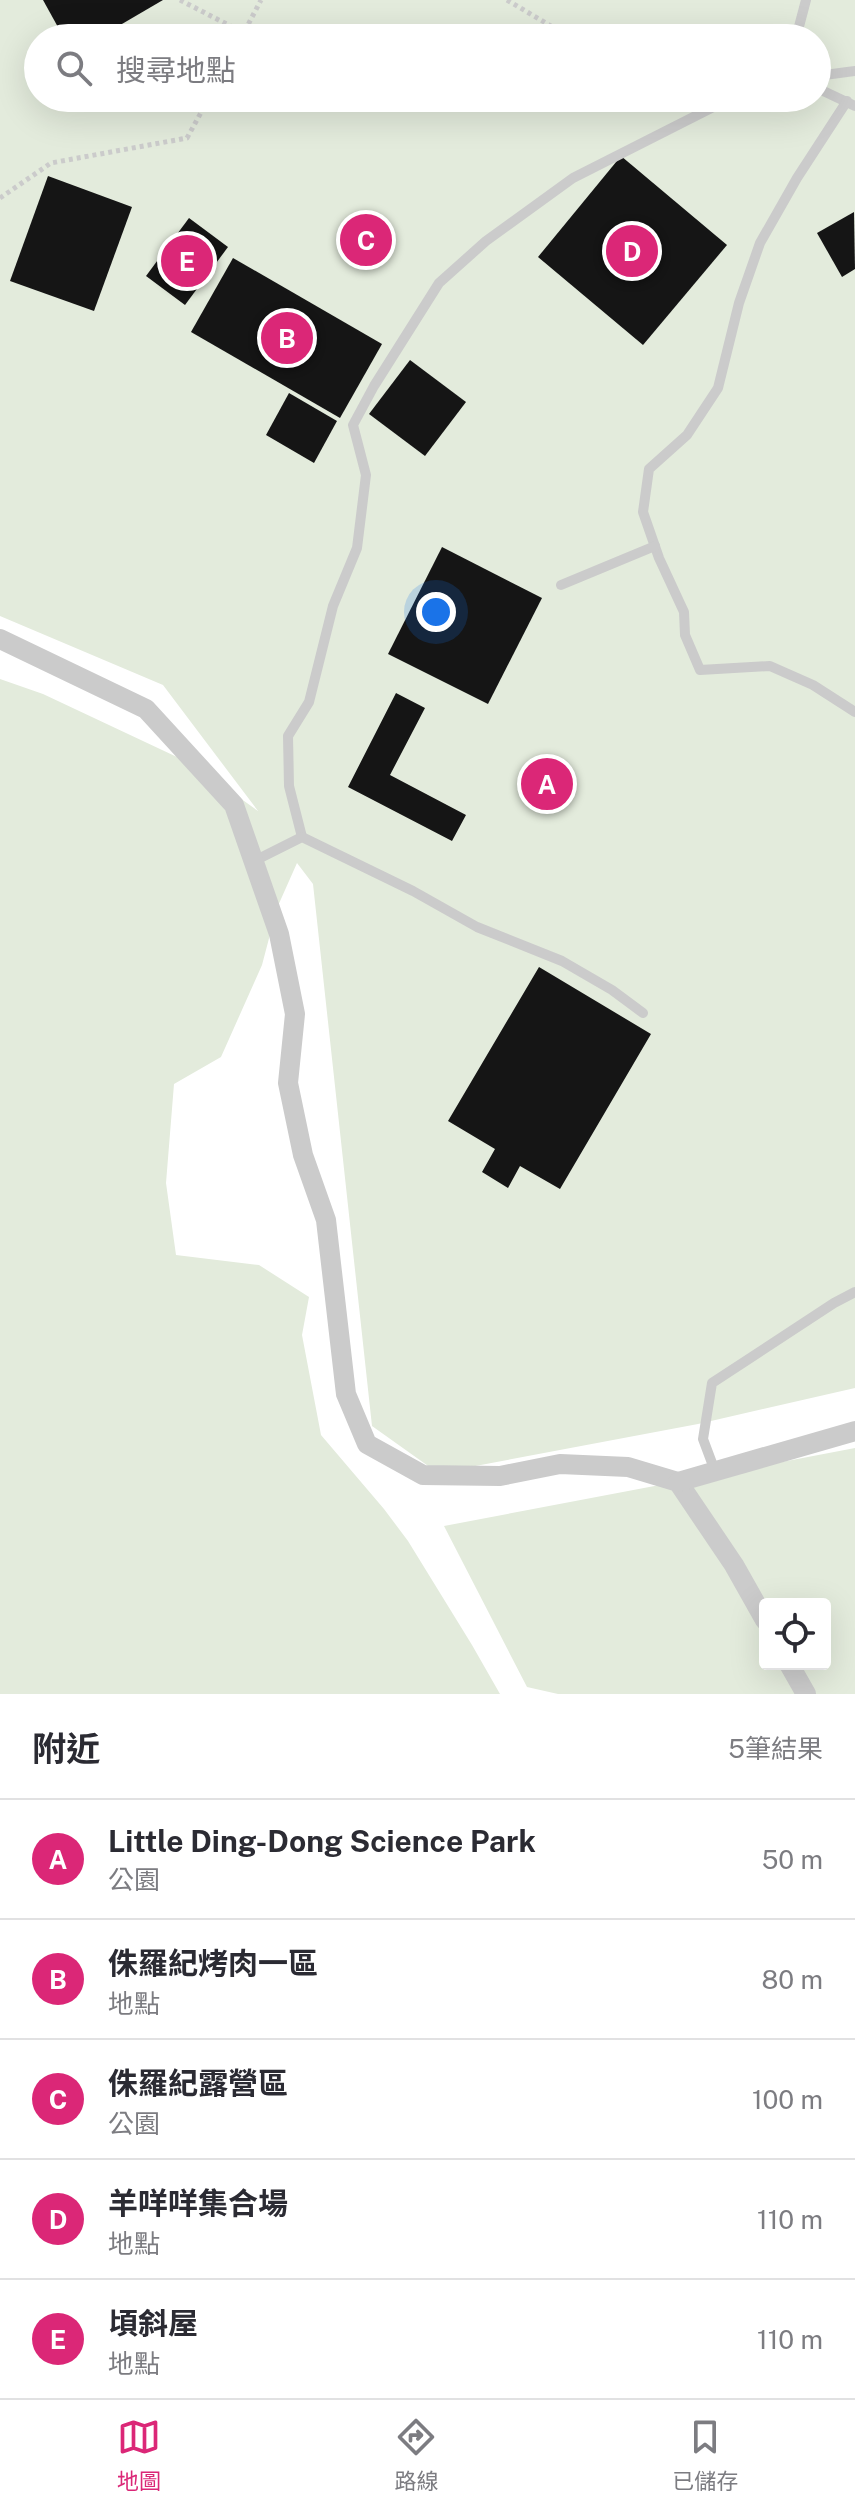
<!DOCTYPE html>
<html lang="zh-TW">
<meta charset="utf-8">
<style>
body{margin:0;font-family:"Public Sans","Noto Sans TC",sans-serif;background:#f2f2f3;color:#2b2b33}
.controls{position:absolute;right:24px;bottom:24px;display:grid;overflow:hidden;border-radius:8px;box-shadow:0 8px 32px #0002}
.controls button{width:72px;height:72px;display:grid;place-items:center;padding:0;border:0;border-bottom:2px solid #e1e1e2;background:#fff;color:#2b2b33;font:40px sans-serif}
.you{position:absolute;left:436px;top:612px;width:28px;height:28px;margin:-20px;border:6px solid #fff;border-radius:50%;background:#1a73e8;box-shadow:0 0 0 12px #1a73e833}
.badge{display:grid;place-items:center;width:52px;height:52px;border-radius:50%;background:#db2777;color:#fff;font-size:26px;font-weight:700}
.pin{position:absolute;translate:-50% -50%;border:4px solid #fff;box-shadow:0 2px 8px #0006}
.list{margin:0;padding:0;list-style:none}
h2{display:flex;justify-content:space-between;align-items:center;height:104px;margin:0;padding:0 32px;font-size:34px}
h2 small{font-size:26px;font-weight:400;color:#7c7c81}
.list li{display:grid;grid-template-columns:52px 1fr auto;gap:24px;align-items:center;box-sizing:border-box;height:120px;padding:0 32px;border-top:2px solid #e1e1e2}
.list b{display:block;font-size:30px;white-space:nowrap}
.list p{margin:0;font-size:26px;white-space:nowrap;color:#7c7c81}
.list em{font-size:26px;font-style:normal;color:#7c7c81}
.icon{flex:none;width:44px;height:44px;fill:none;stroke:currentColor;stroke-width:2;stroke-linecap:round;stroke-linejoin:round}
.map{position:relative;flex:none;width:855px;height:1694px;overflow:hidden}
.search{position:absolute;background:#fff;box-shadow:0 8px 32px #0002;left:24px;right:24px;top:24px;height:88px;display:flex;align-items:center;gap:20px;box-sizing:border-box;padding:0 28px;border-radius:44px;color:#7c7c81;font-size:30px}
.sheet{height:704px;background:#fff}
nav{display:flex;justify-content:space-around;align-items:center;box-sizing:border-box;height:112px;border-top:2px solid #e1e1e2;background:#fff;font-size:22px;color:#7c7c81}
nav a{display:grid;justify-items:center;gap:4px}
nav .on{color:#db2777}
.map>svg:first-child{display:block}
</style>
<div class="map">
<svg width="855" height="1694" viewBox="0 0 855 1694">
<rect width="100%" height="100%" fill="#fff"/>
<!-- green -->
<g fill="#e3ebdc" fill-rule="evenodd">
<path d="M0,0H855V1388L698,1424L438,1473L372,1426L313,884L297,863L277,908L262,965L221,1057L174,1084L166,1183L176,1255L259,1265L309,1297L302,1335L321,1435L384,1509L408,1541L472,1645L500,1694H0V679L43,694L194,765L258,811L163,685L0,616ZM38,38H817V98H38Z"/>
<path d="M855,1448V1694H558L527,1687L444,1526ZM765,1604H825V1664H765Z"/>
</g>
<!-- building -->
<g fill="#151515">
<path d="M43,0H163L98,38H64Z"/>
<path d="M621,156L727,245L643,345L538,257Z"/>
<path d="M48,176L132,207L94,311L10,281Z"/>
<path d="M854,212L855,269L842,277L817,233Z"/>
<path d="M189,218L228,247L185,305L146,276Z"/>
<path d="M233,258L382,344L340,418L191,332Z"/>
<path d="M410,360L466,402L425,456L369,414Z"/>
<path d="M289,393L337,421L314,463L266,435Z"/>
<path d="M442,547L542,598L488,704L388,654Z"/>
<path d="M396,693L425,708L390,775L466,815L452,841L348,787Z"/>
<path d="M539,967L651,1034L560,1189L520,1166L508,1188L482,1172L495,1149L448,1121Z"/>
</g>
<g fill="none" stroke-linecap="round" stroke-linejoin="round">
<!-- path -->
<g stroke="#cbcbcb" stroke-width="5" stroke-dasharray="4 4" stroke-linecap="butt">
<path d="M180,0L244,33"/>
<path d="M507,0L571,38"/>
<path d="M241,38L261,0"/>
<path d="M669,98L682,106"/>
<path d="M0,198L51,163L187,138L209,98"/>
</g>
<!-- service -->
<g stroke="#cbcbcb" stroke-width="10">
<path d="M796,38L806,0"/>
<path d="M817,76L855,71"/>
<path d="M817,88L855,106"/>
<path d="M847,101L797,178L760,243L739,303L718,388L687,435L649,469L643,512L659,558L684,612L685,635L700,670L770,666L813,685L855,712"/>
<path d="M561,585L655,546"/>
<path d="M302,837L289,786L288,736L309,702L333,606L357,548L366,475L353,425L374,386L439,283L486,241L573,178L731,98"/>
<path d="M254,861L302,837L413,891L477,927L562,961L612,990L643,1013"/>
<path d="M715,1471L703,1439L712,1383L834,1303L855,1292"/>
</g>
<!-- minor -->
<g stroke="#cbcbcb" stroke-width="20">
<path d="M0,639L146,709L234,805L279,934L295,1014L288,1083L303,1155L326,1220L346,1394L367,1444L423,1475L500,1476L560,1464L628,1467L678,1482L734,1565L765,1620"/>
<path d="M678,1482L855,1431"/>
<path d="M789,1664L806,1694"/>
</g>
</g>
</svg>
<div class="controls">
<button><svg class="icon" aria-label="locate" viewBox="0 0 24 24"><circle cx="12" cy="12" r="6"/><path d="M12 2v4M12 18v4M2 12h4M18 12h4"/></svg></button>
</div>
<div class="you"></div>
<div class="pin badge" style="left:547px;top:784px">A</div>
<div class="pin badge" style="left:287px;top:338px">B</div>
<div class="pin badge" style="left:366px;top:240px">C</div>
<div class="pin badge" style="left:632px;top:251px">D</div>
<div class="pin badge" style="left:187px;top:261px">E</div>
<div class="search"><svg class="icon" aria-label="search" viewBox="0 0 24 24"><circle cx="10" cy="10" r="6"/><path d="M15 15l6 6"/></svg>搜尋地點</div>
</div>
<section class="sheet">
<h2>附近<small>5筆結果</small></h2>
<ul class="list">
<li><span class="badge">A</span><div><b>Little Ding-Dong Science Park</b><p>公園</p></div><em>50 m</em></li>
<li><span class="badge">B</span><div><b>侏羅紀烤肉一區</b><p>地點</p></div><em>80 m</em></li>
<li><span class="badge">C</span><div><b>侏羅紀露營區</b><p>公園</p></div><em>100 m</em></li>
<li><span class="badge">D</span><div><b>羊咩咩集合場</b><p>地點</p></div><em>110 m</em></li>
<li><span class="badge">E</span><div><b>頃斜屋</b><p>地點</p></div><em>110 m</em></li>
</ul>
</section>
<nav>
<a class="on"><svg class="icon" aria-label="map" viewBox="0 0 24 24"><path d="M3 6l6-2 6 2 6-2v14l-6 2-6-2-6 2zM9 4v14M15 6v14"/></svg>地圖</a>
<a><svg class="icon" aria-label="directions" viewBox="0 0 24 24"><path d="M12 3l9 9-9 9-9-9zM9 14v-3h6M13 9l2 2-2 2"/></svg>路線</a>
<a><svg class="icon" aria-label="saved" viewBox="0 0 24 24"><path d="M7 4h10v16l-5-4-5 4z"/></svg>已儲存</a>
</nav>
